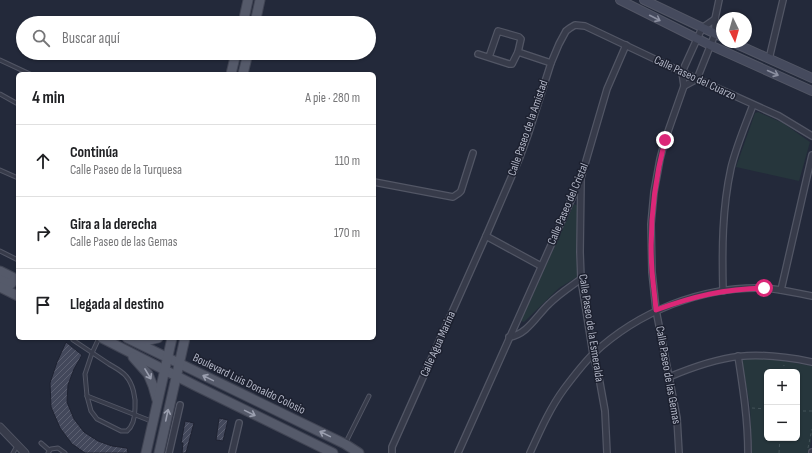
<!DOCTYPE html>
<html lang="es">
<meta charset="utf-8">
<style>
body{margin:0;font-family:"Sofia Sans Condensed",sans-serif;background:#f2f2f2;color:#202124}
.controls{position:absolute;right:12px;bottom:12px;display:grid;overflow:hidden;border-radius:6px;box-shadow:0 1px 3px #0004}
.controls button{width:36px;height:36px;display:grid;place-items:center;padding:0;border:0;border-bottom:1px solid #e0e0e0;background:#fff;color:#202124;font:20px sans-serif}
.compass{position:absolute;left:716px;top:12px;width:36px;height:36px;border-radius:50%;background:#fff;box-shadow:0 1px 3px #0004;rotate:175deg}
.stop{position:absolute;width:12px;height:12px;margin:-9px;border:3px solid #db2777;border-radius:50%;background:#fff}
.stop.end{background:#db2777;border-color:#fff;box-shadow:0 1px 4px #0008}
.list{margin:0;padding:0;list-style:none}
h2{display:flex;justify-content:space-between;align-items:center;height:52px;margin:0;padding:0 16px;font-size:17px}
h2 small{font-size:13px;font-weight:400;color:#757577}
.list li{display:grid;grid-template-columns:26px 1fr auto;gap:12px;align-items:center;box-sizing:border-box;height:72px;padding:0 16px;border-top:1px solid #e0e0e0}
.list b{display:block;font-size:15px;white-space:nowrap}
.list p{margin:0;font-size:13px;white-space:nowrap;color:#757577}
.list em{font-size:13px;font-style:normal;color:#757577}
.icon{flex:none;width:22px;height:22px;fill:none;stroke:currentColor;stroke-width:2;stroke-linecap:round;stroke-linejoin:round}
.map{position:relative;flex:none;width:812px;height:453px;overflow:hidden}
.search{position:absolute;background:#fff;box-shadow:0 1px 3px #0004;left:16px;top:16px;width:360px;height:44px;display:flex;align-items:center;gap:10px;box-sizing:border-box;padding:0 14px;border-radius:22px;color:#757577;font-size:15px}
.panel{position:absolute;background:#fff;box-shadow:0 1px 3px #0004;left:16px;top:72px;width:360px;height:268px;border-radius:6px}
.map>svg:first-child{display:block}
</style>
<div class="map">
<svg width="812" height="453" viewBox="0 0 812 453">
<defs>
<pattern id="building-hatch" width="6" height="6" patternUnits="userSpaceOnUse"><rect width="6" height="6" fill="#43485b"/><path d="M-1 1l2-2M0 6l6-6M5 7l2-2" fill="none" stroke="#5c6071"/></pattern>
</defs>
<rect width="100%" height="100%" fill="#23293a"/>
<!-- park -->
<g fill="#26363c" fill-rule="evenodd">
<path d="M758,112L783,123L810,142L799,181L736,167L755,113Z"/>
<path d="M574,204L578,206L577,277L559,288L524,322L521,321Z"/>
<path d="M768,358L812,366V436L809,453H752L750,406L742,362L743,359ZM767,372H797V438H767Z"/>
</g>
<!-- building -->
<g fill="url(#building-hatch)" stroke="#1e2231">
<path d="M66,342L82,355L74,369L68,385L67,402L74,419L84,432L98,441L112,446L127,448L128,453H85L72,444L60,428L51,407L50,383L57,362Z"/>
<path d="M219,418L228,420L223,441L216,440Z"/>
<path d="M185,421L194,423L186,453H182L183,443H181Z"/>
</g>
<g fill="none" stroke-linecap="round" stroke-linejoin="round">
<defs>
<g id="service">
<path d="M0,60L30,74"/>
<path d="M0,94L18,104"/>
<path d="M0,170L18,178"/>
<path d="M0,251L18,260"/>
<path d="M73,340C85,348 97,356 109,364C114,367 122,371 126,376C133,384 136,398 135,408C135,416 133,426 127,431H121L97,419L91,411L87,396L85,374L92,353L99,338"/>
<path d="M87,396L151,421"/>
<path d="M346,442L369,396"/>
<path d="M41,443L49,450"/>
<path d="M13,453L17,446"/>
<path d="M48,453L51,449L58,448L65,453"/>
</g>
<g id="minor">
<path d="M518,52L551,63"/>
<path d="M478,54L509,64H512L518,52L521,39L519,37L498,31L489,57"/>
<path d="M769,59L783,0"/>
<path d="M684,86L697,79L715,34V19L719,0"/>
<path d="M581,180L580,252L581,279L593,354L600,383L605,411L607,453"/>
<path d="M374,182L453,197L459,193L461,191L473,153"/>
<path d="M486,236L541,266"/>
<path d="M781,290L812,155"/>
<path d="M723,291C722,250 722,209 731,168C736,147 745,126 753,105"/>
<path d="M509,337C527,335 537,315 549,304C559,294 570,287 581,279"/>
<path d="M738,356C743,388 748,420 748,453"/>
<path d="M669,377C724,354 753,350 812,362"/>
<path d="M169,453L180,405"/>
<path d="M232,453L239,423"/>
<path d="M392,453V447L486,236L520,157L528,135L551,63L559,44L566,31L570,28L575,25L585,26L682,72L779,116L812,136"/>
<path d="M458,453L581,178L607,89L626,45"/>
<path d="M530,453C540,431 550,408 564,389C573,377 583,364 593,354C639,311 702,286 764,288C780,289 796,293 812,296"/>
<path d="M679,453L677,418L656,310L652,272L651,224L654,192L660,159L665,140L684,86L682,72L702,28L715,19"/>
<path d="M812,453V452"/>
</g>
<path id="tertiary" d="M0,427L25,453"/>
<g id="secondary">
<path d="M620,0L710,45L812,91"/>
<path d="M644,0L722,37"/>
<path d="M732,42L812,78"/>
</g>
<g id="primary">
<path d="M243,23L248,0"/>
<path d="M255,23L260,0"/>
<path d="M231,74L236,53"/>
<path d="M243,74L248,53"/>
<path d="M0,271L18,280"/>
<path d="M0,280L11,284L15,279"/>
<path d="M0,287L18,296"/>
<path d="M102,338L196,386L333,453"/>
<path d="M127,338L345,444L359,453"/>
<path d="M138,338L149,340L158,338"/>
<path d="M133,357L148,374L153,386L157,400"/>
<path d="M146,453L172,338"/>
<path d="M159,453L185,338"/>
</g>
</defs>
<!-- service casing -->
<use href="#service" stroke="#525665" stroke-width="5"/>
<!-- minor casing -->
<use href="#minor" stroke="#525665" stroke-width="8"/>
<!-- tertiary casing -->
<use href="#tertiary" stroke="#525665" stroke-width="9"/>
<!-- secondary casing -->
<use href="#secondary" stroke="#525665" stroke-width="10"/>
<!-- primary casing -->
<use href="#primary" stroke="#404453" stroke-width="11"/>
<!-- path -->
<g stroke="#435258" stroke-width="1" stroke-dasharray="3 3" stroke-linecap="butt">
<path d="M783,372L784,365"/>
<path d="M752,408L767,409"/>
<path d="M797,411H812"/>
<path d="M808,448L812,429"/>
<path d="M779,453L780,438"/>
</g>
<!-- service -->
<use href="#service" stroke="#373b4a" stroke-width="3"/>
<!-- minor -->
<use href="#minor" stroke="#373b4a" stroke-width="5.5"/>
<!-- tertiary -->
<use href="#tertiary" stroke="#373b4a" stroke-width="7"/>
<!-- secondary -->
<use href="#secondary" stroke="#454a5d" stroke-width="8"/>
<!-- primary -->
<use href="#primary" stroke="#555a6a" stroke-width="9"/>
</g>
<!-- one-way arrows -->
<defs><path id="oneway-shaft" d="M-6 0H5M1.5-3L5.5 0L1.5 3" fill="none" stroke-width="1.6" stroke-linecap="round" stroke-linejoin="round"/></defs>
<g stroke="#8c90a1">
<use href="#oneway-shaft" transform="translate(655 18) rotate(27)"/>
<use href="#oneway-shaft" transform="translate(773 73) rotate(24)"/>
</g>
<g stroke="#9b9faf">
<use href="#oneway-shaft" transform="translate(148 374) rotate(59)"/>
<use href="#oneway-shaft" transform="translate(208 378) rotate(-154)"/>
<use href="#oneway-shaft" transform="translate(250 413) rotate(26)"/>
<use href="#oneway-shaft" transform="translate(167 415) rotate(-78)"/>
<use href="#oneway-shaft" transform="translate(325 434) rotate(-154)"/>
</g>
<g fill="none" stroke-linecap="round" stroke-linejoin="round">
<!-- route -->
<path stroke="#db2777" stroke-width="5" d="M665,140C654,183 649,227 652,271C653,284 655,297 656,310C694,296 724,289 764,288"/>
</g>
<g text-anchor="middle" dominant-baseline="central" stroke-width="3" stroke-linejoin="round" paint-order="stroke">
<!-- street labels -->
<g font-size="12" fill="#b2b6c6" stroke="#1c202f">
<text transform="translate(695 78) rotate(25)">Calle Paseo del Cuarzo</text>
<text transform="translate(528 128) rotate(-71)">Calle Paseo de la Amistad</text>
<text transform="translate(568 204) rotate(-67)">Calle Paseo del Cristal</text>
<text transform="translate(591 328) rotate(81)">Calle Paseo de la Esmeralda</text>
<text transform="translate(438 344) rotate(-66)">Calle Agua Marina</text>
<text transform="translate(668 375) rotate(80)">Calle Paseo de las Gemas</text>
<text transform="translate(249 384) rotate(26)">Boulevard Luis Donaldo Colosio</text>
</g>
</g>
</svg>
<div class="controls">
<button>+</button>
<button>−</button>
</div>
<svg class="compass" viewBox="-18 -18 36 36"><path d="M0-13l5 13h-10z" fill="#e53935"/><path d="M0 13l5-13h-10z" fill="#757577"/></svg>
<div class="stop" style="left:764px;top:288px"></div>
<div class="stop end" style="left:665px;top:140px"></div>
<div class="search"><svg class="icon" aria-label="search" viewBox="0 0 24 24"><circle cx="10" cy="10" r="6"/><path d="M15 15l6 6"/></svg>Buscar aquí</div>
<section class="panel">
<h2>4 min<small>A pie · 280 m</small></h2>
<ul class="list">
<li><svg class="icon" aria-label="ahead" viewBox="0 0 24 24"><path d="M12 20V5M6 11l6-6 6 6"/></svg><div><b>Continúa</b><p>Calle Paseo de la Turquesa</p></div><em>110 m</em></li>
<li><svg class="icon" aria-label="right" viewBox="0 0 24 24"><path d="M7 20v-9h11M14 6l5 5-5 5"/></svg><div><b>Gira a la derecha</b><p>Calle Paseo de las Gemas</p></div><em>170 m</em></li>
<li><svg class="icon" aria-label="arrive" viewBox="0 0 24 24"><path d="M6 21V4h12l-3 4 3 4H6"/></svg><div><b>Llegada al destino</b></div></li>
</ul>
</section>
</div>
